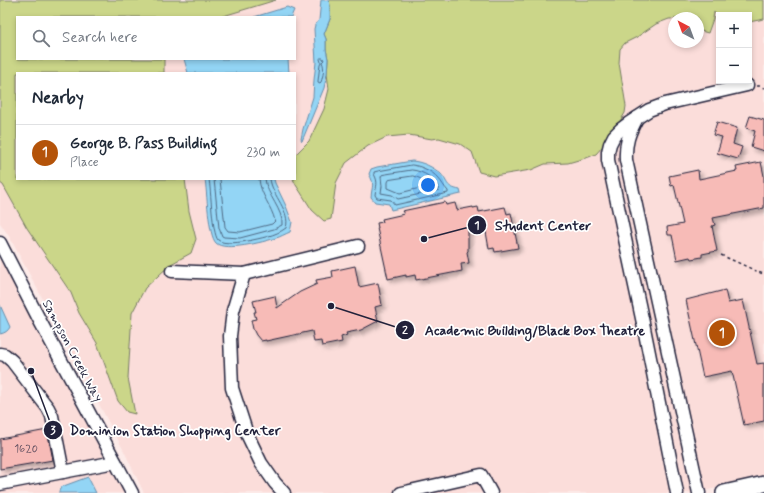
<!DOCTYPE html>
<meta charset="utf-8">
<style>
body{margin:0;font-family:Mynerve,sans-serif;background:#f2f2f3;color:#1f2937}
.controls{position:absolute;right:12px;top:12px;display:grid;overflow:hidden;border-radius:0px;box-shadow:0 2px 6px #0003}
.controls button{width:36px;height:36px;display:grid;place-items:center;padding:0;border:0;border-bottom:1px solid #e0e1e3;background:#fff;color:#1f2937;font:20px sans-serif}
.compass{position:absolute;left:668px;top:12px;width:36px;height:36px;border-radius:50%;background:#fff;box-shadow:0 2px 6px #0003;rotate:319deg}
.you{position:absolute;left:428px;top:185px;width:14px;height:14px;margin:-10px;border:3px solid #fff;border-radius:50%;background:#1a73e8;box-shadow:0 0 0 6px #1a73e833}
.badge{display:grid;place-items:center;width:26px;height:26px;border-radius:50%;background:#b45309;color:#fff;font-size:13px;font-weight:700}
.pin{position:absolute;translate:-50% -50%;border:2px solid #fff;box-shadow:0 1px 4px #0006}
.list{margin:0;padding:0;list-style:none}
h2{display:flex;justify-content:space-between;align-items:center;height:52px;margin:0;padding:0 16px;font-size:17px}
h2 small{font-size:13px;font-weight:400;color:#747a83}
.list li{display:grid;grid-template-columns:26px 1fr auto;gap:12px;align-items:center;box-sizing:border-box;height:56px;padding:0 16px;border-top:1px solid #e0e1e3}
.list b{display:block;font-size:15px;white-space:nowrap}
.list p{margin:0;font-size:13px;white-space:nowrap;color:#747a83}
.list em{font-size:13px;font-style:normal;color:#747a83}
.icon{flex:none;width:22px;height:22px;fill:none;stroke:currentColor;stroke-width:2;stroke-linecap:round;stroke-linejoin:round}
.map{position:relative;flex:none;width:764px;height:493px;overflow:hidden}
.search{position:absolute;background:#fff;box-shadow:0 2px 6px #0003;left:16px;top:16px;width:280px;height:44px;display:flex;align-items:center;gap:10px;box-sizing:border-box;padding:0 14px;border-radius:0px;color:#747a83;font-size:15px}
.panel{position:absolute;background:#fff;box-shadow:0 2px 6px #0003;left:16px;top:72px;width:280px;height:108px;border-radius:0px}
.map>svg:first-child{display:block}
</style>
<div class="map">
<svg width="764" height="493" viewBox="0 0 764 493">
<defs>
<filter id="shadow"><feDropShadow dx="3.5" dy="3.5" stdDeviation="2" flood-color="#0004"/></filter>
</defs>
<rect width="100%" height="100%" fill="#fdebe9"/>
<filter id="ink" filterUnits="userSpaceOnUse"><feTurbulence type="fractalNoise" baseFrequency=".025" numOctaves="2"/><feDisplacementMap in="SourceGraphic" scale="8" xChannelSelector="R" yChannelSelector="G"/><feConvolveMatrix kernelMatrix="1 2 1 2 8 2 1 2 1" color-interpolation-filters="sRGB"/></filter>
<g filter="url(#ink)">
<!-- built -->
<g fill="#fbddda" fill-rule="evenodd">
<path d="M95,0H764V477L695,493H144L124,451L9,236L0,223V178L17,179H295V73H56L63,59H295V17H86ZM719,15H749V81H719ZM674,18H698V42H674Z"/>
<path d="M0,250L124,493H0Z"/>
</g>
<!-- green -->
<g fill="#cbd689" stroke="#767c62">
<path d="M0,0H276L220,17H17V59H164V73H17V179H185L189,211L196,239L191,253L171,264L145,288L132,313L128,378L135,414L127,412L118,401L97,343L79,313L71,293L27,228L3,185L0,183Z"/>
<path d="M329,0H764V19L749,22V15H719V18L714,12L713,19L708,33L701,31L698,29V18L669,19L656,24L637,37L625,43L620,49L619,63L626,106L625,113L610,138L596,154L589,157L568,163L545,164L531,170L494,176L479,172L472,152L460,144L439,138L432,139L409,135L387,137L368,146L346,163L336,183L331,219L324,221L312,210L296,185L293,179H295V155L309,141L324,109L329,89L327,74L328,59L326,49V39L324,34L330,19V6Z"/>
</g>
<!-- water -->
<g fill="#93d5f5" stroke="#668dab">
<path d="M321,0H329L330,6V19L324,34L326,39V49L328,59L327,74L324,88L302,141L301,139L303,129L313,97L314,80L316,62L314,29L315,25L319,20Z"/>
<path d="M287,7L294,10L291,17H254Z"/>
<path d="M184,59H288L289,73H188Z"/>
<path d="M412,161C423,162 433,167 441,174C449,183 445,187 460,190L461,194L391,210L389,204L375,202L371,197C372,185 375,185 369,174L371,169L377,167Z"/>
<path d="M205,179H274L275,183L286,206L292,222L290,232C285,234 280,237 276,238C263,242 225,252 216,243C208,235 207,191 205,179Z"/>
<path d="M0,305L10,327C8,331 5,333 0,334Z"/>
<path d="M88,477L96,493H59V491L61,487Z"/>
</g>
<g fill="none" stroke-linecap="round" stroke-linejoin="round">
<!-- shore -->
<g stroke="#4f6a85" stroke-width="1">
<path d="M321,58H323L324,60L322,62C325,68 323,76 321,82L320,83L318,82V81L320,64L321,62L320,59Z"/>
<path d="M412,165C421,166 432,171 438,178C442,182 444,187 448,191V193L395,205L391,200L377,198L375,195C376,186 379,183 374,174V172L378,171Z"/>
<path d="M412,170C423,171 437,179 439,190L398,199L392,195L381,193L382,186L381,177L382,175Z"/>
<path d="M413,176C418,177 424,180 428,184V186L400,193L388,188V182L389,180Z"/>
<path d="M209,179C211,190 212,233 218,240C223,245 242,242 248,241C261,238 275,236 286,228C291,211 272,196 270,179"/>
<path d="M214,179L219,228L222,236L224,237L240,238L274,229L282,225C284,211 266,194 265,179"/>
<path d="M220,179L225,227L228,231L240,232L272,224L275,221C272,207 260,194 259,179"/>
</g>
</g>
<!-- building -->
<g fill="#f7bbb7" stroke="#22223b" filter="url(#shadow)">
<path d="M750,116L764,120V151L751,147L755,131L746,128Z"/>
<path d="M717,122L737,128L733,144L742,147L738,159L717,153L722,137L713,135Z"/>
<path d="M761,162L764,176V208L713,218L715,225L712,226L717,251L702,254V257L691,259L690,257L677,260L672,235H668L667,227L683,224L674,185L671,186L669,176L698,170L699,179L737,171L736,167Z"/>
<path d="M445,202L446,205L455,203L457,210L473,207V208L478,207L479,212L505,207L507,214L511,213L518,248L495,252L494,248L489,249L485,226L468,230V251L467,252L469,263L461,264L462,271L416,280L415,275L406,277V275L388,279L377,228H378L377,223L383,222L382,219L404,214L402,211Z"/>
<path d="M355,266L359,287L378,283L382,305L375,307L378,321L361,330L346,333L347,335L341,337L342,342L322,346L321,341L314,342L312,331L266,341V340L261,341L256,335L253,329L251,320L256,319L254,312H256L253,301L275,296L277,308L300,292L317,284L316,280L333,277L332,271Z"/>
<path d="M725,290L728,303L743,300L757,364L764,363V421L744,425L732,371L703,377L686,300Z"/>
<path d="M47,430L53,460L0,469V439Z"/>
</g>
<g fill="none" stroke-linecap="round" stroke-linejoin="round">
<defs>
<g id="minor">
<path d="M637,118C629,133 625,143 626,160L699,493"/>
<path d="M0,243L41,323L132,493"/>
<path d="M172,271L244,274"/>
<path d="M0,354L5,355L12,361L48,408L52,416L63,472"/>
<path d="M0,484L115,462"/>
<path d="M284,493L275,483L261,463L247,434L232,388L230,336L233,311L244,274L358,246"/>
<path d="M401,493L481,475L491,493"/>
<path d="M677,493L643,323L608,160V152L610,144L614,136L621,129L629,123L649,110L665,104L747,85"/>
</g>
<path id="major" d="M724,493L764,484"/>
</defs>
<!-- minor casing -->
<use href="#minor" stroke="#22223b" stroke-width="15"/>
<!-- major casing -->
<use href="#major" stroke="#22223b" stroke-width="18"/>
<!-- path -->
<g stroke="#22223b" stroke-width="1.5" stroke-dasharray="3 3" stroke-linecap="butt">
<path d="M757,86H760L764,88"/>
<path d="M721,255L763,274L764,273"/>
</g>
<!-- minor -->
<use href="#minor" stroke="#fff" stroke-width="12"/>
<!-- major -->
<use href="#major" stroke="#fff" stroke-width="15"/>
</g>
</g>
<g text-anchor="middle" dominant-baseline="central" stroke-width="3.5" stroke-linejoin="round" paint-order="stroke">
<!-- number labels -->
<g font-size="11" fill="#57485a">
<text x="26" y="449">1620</text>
</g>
<!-- street labels -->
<g font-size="13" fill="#22223b" stroke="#fff">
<text transform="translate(72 351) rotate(62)">Sampson Creek Way</text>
</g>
</g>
<!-- callouts -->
<path fill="none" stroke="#22223b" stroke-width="1.5" d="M424 239L477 225M331 306L405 330M31 371L53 430"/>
<g fill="#22223b" stroke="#fff" stroke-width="1.5">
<circle cx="424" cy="239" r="4"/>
<circle cx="331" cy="306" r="4"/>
<circle cx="31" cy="371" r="4"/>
<circle cx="477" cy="225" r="10"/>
<circle cx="405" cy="330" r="10"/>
<circle cx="53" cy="430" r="10"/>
</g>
<g font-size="12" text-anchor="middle" font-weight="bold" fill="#fff">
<text x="477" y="229">1</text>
<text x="405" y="334">2</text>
<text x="53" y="434">3</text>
</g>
<g font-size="14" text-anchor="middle" font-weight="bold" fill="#22223b" stroke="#fff" stroke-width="3.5" stroke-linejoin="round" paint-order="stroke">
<text x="543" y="230">Student Center</text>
<text x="535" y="335">Academic Building/Black Box Theatre</text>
<text x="175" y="435">Dominion Station Shopping Center</text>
</g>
</svg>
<div class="controls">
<button>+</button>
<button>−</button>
</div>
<svg class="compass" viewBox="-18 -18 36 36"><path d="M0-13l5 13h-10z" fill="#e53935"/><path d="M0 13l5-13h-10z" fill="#747a83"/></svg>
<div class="you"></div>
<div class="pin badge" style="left:722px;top:333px">1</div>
<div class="search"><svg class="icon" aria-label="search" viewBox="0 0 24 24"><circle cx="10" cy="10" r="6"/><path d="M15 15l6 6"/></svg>Search here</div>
<section class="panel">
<h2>Nearby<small></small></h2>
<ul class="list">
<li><span class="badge">1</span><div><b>George B. Pass Building</b><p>Place</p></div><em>230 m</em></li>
</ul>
</section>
</div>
